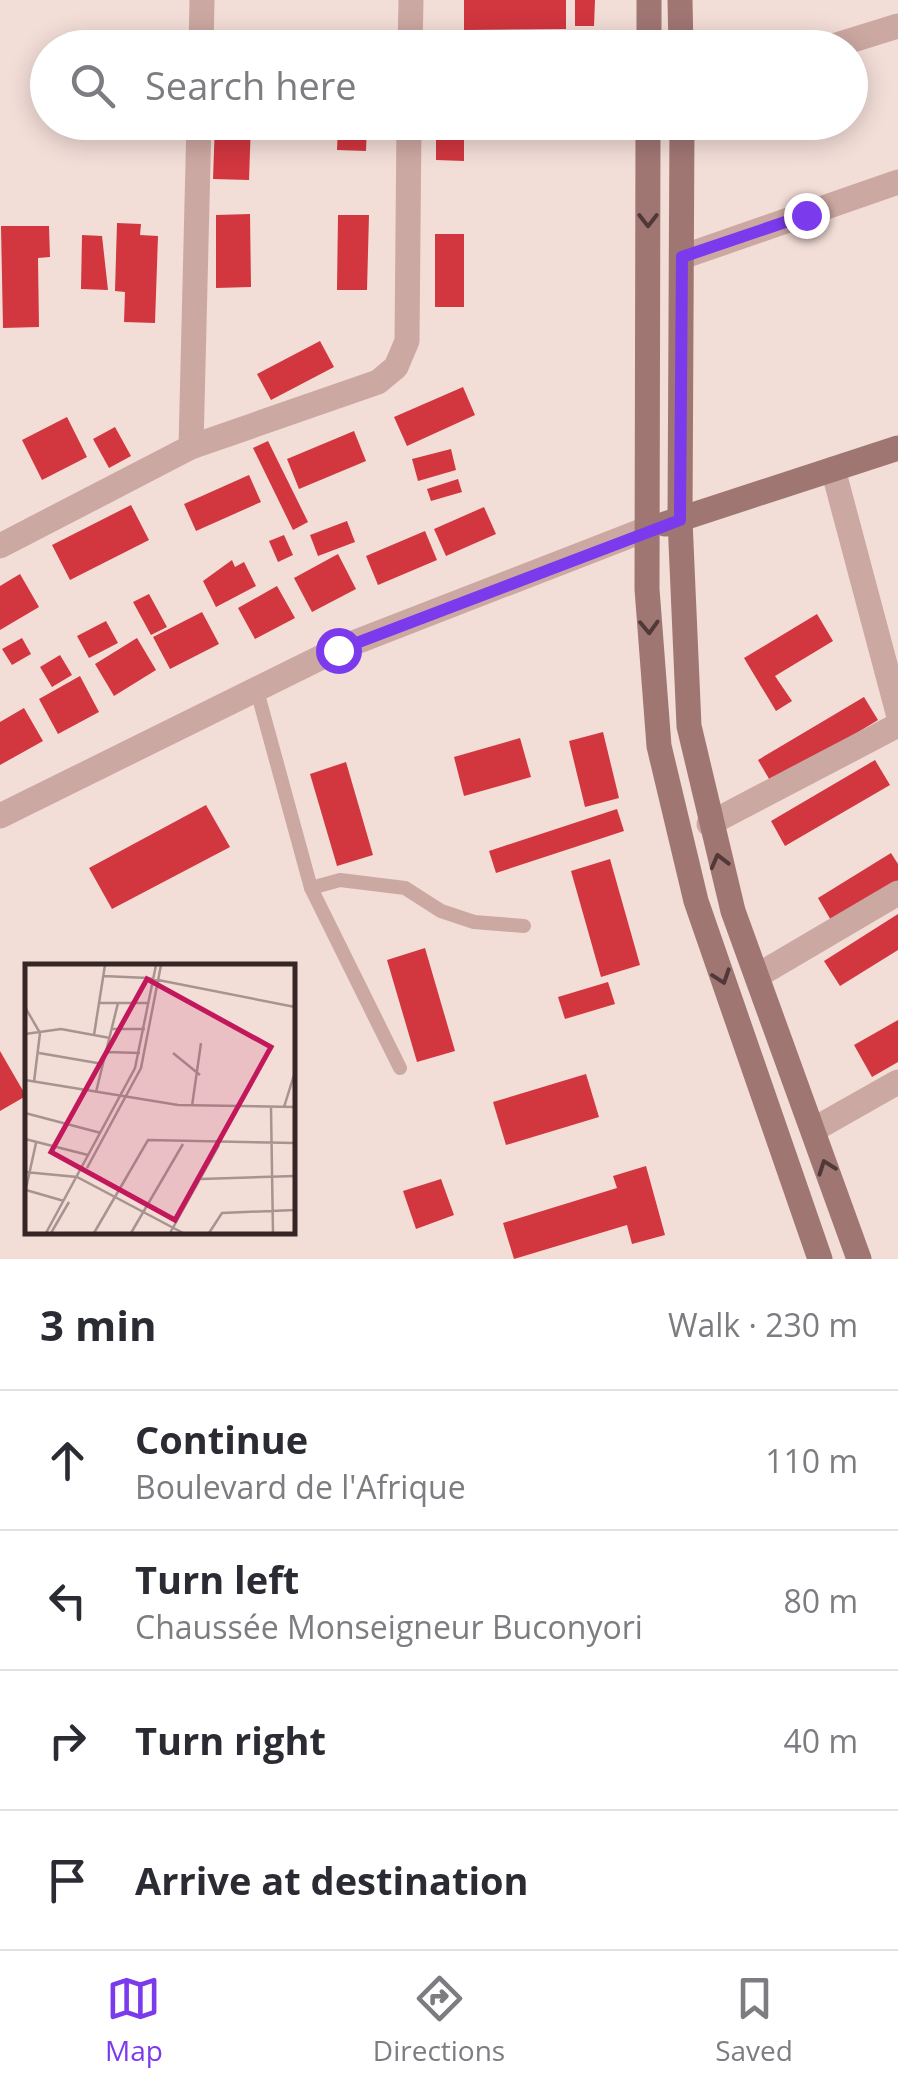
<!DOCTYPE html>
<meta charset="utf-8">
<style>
body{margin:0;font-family:"Open Sans",sans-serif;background:#f2f2f3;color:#2b2b33}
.stop{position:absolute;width:30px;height:30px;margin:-22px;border:8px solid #7c3aed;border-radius:50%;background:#fff}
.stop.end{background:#7c3aed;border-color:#fff;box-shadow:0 2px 10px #0008}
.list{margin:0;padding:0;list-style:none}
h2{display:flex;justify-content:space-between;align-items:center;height:130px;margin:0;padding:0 40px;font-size:42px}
h2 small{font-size:32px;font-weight:400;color:#7c7c81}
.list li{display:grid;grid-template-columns:65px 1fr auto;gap:30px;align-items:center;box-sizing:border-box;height:140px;padding:0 40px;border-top:2px solid #e1e1e2}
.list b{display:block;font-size:38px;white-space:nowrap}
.list p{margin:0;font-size:32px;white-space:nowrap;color:#7c7c81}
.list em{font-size:32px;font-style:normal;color:#7c7c81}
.icon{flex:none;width:55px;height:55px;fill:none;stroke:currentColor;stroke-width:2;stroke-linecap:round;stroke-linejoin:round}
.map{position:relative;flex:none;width:898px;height:1259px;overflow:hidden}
.search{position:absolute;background:#fff;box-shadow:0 5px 25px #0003;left:30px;right:30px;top:30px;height:110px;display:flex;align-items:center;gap:25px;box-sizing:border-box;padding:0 35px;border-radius:55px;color:#7c7c81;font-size:38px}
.sheet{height:690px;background:#fff}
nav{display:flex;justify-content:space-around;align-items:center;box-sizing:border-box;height:140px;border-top:2px solid #e1e1e2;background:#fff;font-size:28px;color:#7c7c81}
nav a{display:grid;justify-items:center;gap:5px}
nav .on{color:#7c3aed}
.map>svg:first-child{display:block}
</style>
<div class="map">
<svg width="898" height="1259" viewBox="0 0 898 1259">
<rect width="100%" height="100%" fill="#f3ddd7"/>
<!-- building -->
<g fill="#d2363f">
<path d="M464,0H566V29L464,30Z"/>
<path d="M575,0H595L594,26H575Z"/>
<path d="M215,122H251L249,180L213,179Z"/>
<path d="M436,122H464V161L436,160Z"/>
<path d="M338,125L367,126L366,151L337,150Z"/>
<path d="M250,214L251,287L216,288V215Z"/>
<path d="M338,215H369L367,290H337Z"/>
<path d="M117,223L141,224L140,235L158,236L155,323L124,322L125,292L115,291Z"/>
<path d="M1,226H49L50,257L38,258L39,327L3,328Z"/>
<rect x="435" y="234" width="29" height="73"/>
<path d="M82,235L102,236L108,290L81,289Z"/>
<path d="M320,341L334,367L271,400L257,374Z"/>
<path d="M463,387L475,415L407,446L394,417Z"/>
<path d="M67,417L87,457L42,480L22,440Z"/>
<path d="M115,427L131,456L109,468L93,439Z"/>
<path d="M354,431L366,461L299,489L287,459Z"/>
<path d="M268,441L308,522L293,530L253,448Z"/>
<path d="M451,449L456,470L418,481L412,459Z"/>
<path d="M249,475L261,502L196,531L184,504Z"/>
<path d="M458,479L462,492L431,501L427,489Z"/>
<path d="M131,505L149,540L70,580L52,545Z"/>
<path d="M484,507L496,534L446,556L434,529Z"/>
<path d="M347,521L355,542L318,556L310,535Z"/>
<path d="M425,531L437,560L378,585L366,556Z"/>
<path d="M284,535L293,555L278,562L269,541Z"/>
<path d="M338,554L356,589L312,612L294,578Z"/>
<path d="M232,560L235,567L244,562L256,586L216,607L203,581Z"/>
<path d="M20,574L39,607L0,630V586Z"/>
<path d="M277,586L295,618L255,639L238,608Z"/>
<path d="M149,594L167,627L151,635L133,602Z"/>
<path d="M202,612L219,644L170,669L153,637Z"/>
<path d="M817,614L833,641L775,676L792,701L776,711L744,658Z"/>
<path d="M106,621L118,643L89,658L77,636Z"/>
<path d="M22,638L31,654L12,665L2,649Z"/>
<path d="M137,638L156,670L114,696L95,664Z"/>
<path d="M60,655L72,675L52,687L40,667Z"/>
<path d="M80,676L99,712L58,734L39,699Z"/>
<path d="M864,697L878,720L772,784L758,760Z"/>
<path d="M24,708L43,741L0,765V722Z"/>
<path d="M603,732L619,798L585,807L569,741Z"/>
<path d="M520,738L531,777L464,796L454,757Z"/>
<path d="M875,760L890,785L785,846L771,821Z"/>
<path d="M346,762L373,855L337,866L310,774Z"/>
<path d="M206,805L230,847L112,909L89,868Z"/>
<path d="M617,809L624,831L496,873L489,851Z"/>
<path d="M891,853L898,864V882L832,922L818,898Z"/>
<path d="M610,859L640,965L601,977L571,871Z"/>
<path d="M898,914V950L840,986L824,961Z"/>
<path d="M425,948L455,1051L417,1062L387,960Z"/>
<path d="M608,982L615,1004L565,1019L558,997Z"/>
<path d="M898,1020V1062L872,1077L854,1045Z"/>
<path d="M0,1051L26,1096L0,1111Z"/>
<path d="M586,1074L599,1117L506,1145L493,1102Z"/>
<path d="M646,1166L665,1235L632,1244L627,1225L514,1259L503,1223L617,1188L613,1176Z"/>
<path d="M441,1179L454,1215L416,1229L403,1191Z"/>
</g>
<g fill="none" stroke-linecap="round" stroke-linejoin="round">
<!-- lane -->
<g stroke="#cca8a2" stroke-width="14">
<path d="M256,687L311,888L400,1068"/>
<path d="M311,888L340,880L405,888L441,911L474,922L524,926"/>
</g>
<!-- street -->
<g stroke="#cca8a2" stroke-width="25">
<path d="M201,48L202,0"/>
<path d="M410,48L411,0"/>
<path d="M827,48L898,26"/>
<path d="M682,257L898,182"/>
<path d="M191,447L199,122"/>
<path d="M833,469L898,713"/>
<path d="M0,546L191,447L378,382L396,367L407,341L409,122"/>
<path d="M0,816L338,649L647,529"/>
<path d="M709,824L898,725"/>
<path d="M757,976L898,893"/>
<path d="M813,1130L898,1082"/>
</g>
<!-- secondary -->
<g stroke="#a07673" stroke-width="25">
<path d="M680,0L681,48"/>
<path d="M649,48V0"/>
<path d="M648,122L647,589L659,746L696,901L820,1259"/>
<path d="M682,122L680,520L689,726L733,911L859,1259"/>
<path d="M665,524L898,448"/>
</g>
</g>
<!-- one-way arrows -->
<defs><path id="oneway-chevron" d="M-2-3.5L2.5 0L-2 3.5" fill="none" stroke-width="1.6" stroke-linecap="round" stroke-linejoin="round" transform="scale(2.5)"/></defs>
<g stroke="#503938">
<use href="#oneway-chevron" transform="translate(648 220) rotate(90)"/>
<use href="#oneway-chevron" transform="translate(649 627) rotate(88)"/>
<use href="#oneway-chevron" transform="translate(719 861) rotate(-105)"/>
<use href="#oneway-chevron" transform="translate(722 977) rotate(71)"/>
<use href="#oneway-chevron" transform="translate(826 1167) rotate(-110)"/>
</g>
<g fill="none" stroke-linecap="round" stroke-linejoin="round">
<!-- route -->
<path stroke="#7c3aed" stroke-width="12" d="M338,650L680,520L682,257L806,215"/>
</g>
<!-- overview -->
<g transform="translate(25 964)">
<rect width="270" height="270" fill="#f3ddd7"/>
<path fill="none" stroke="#a79390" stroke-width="2.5" d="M78,12L123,14L270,43M74,39H124M0,43L15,69L9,118M87,65H120M0,70L36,65L85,74M69,71L80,1M81,88L115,89M14,89L78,100M148,89L175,111M0,116L153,141L270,143M71,128L93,39M167,142L176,79M259,143L270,108M246,144L248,269M0,149L76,169M0,175L63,191M62,204L116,104L136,1M0,208L52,213L158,269M176,215L270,212M1,226L39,237M0,229L11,179M21,269L110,104L131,1M26,269L44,238M69,269L123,176L270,179M106,269L158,180M145,269L194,181M184,269L197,249L270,246"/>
<path fill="#c2185b" fill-opacity="0.15" stroke="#c2185b" stroke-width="5" d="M122,15L246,83L150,256L26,188Z"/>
<rect width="270" height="270" fill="none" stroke="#362525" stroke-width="5"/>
</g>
</svg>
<div class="stop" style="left:338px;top:650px"></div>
<div class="stop end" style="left:806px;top:215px"></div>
<div class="search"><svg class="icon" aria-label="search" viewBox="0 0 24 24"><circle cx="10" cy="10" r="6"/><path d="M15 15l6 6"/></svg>Search here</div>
</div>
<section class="sheet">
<h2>3 min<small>Walk · 230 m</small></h2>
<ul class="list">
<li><svg class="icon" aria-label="ahead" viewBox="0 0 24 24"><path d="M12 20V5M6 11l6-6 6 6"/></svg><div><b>Continue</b><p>Boulevard de l'Afrique</p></div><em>110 m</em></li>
<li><svg class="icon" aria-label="left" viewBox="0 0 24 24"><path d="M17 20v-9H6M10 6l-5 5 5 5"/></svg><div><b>Turn left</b><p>Chaussée Monseigneur Buconyori</p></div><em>80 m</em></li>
<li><svg class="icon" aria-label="right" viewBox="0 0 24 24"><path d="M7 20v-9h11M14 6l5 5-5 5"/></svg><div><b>Turn right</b></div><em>40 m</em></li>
<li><svg class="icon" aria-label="arrive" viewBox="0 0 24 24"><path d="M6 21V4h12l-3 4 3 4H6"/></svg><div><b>Arrive at destination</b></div></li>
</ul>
</section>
<nav>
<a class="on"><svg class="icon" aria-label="map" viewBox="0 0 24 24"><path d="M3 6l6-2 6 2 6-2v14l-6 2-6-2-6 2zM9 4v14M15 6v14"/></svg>Map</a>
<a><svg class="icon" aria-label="directions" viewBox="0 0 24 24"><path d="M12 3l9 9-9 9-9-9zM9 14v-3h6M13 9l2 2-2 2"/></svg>Directions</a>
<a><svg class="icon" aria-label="saved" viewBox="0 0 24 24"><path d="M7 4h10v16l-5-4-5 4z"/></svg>Saved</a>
</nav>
